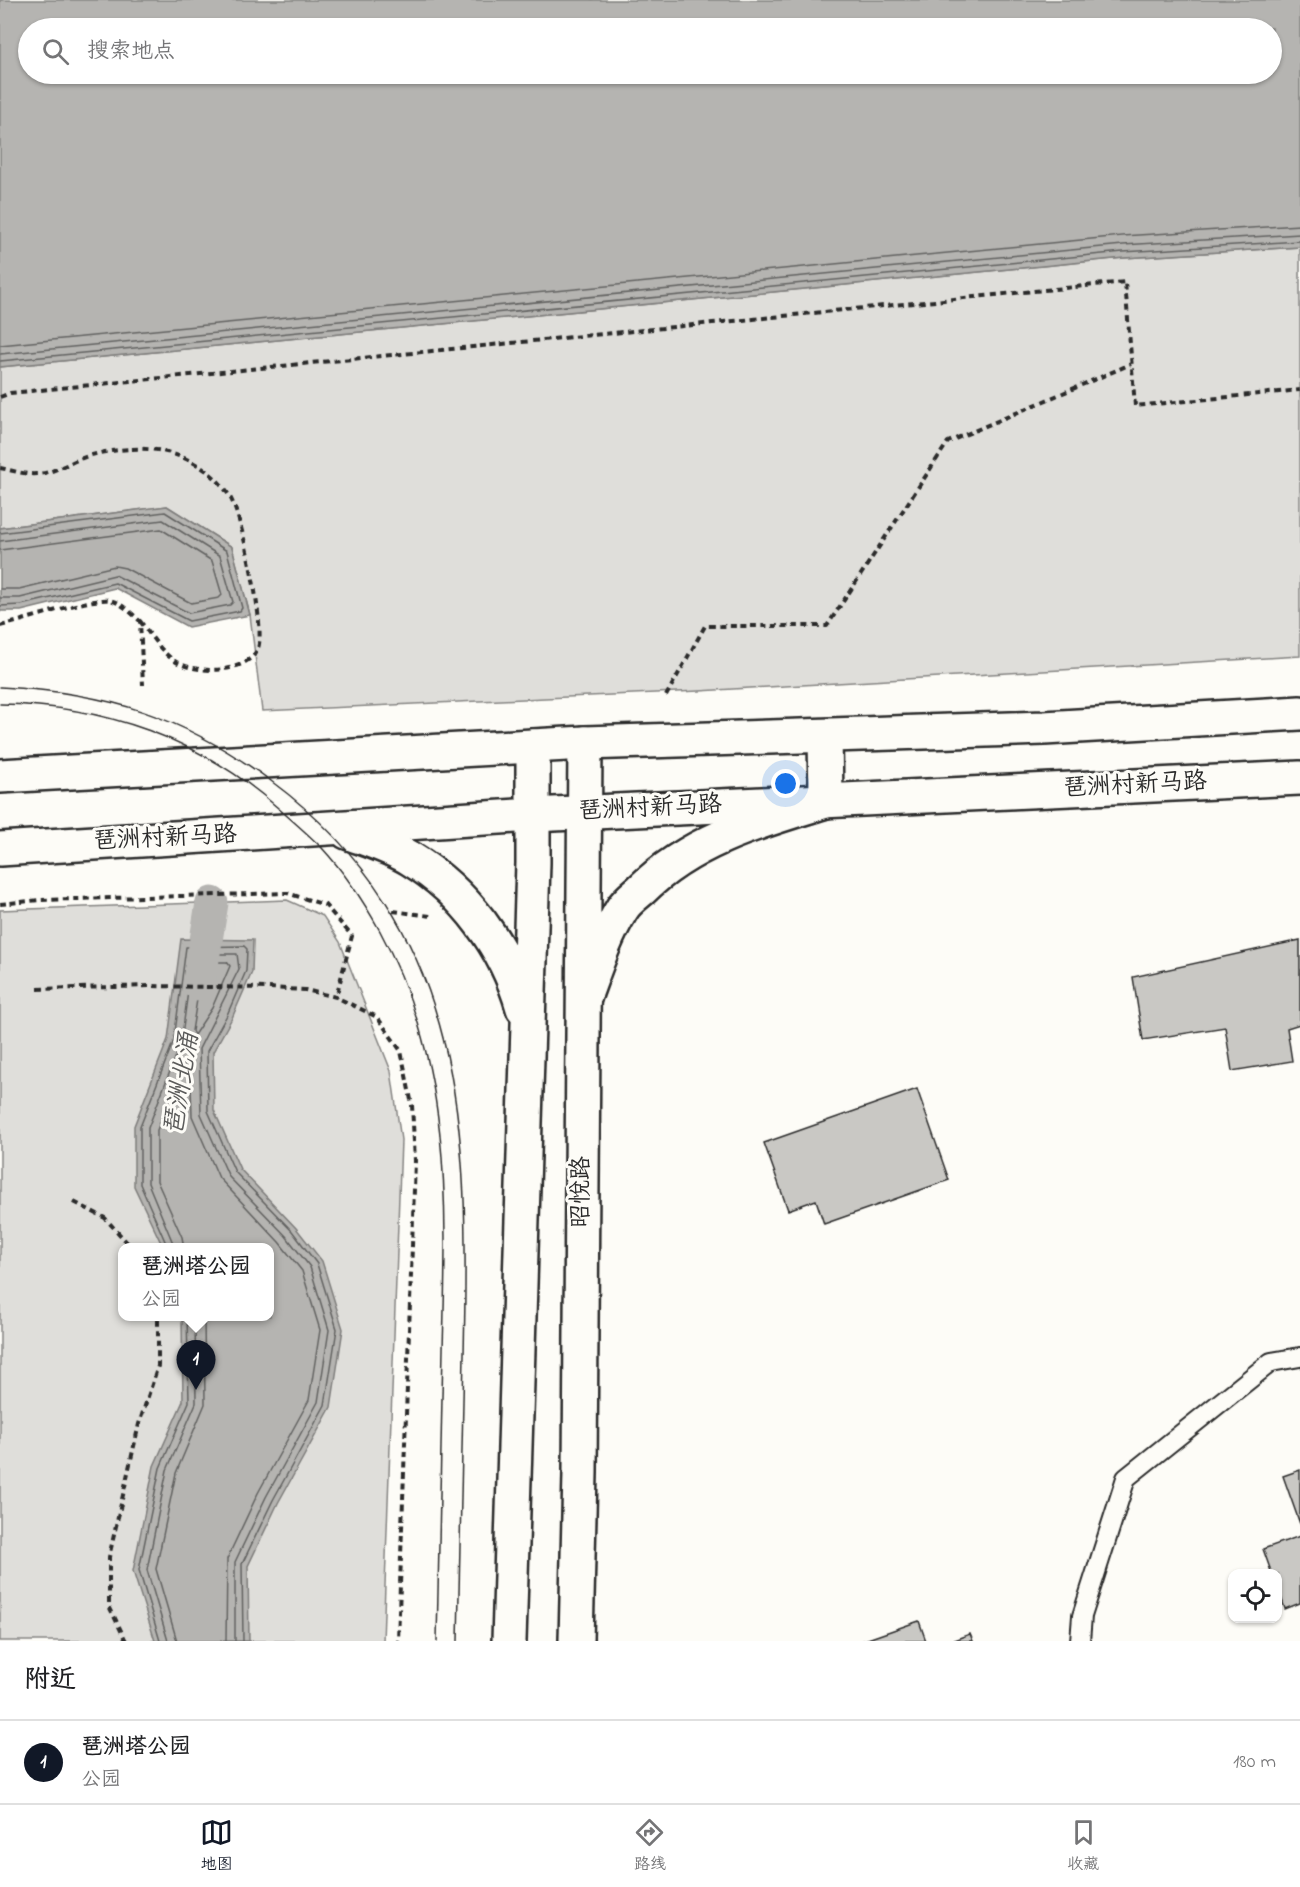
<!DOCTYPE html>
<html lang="zh">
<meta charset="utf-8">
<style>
body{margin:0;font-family:"Indie Flower","LXGW WenKai TC",sans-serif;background:#f2f2f2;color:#202124}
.controls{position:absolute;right:18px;bottom:18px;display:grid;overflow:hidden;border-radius:12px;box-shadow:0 2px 4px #0004}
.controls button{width:54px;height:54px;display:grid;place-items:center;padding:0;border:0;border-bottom:2px solid #e0e0e0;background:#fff;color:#202124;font:30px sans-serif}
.you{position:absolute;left:786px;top:784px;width:21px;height:21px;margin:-15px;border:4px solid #fff;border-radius:50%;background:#1a73e8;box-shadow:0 0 0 9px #1a73e833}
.badge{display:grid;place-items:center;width:39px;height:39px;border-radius:50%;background:#111827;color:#fff;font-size:20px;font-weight:700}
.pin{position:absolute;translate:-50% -50px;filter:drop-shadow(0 2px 3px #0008)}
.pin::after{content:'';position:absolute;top:32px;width:21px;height:18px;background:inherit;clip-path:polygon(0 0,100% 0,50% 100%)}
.popup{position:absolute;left:118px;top:1243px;width:156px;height:78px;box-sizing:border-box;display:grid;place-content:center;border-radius:12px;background:#fff;filter:drop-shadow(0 2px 4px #0005);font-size:20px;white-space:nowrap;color:#757577}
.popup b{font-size:22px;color:#202124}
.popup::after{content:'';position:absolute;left:50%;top:100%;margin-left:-12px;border:12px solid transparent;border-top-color:#fff}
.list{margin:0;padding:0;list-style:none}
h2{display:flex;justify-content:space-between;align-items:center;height:78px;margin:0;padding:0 24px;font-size:26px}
h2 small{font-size:20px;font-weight:400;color:#757577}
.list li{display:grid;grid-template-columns:39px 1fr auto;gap:18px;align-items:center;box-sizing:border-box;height:84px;padding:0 24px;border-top:2px solid #e0e0e0}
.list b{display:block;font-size:22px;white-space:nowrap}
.list p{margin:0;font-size:20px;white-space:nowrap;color:#757577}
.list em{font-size:20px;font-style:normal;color:#757577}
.icon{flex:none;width:33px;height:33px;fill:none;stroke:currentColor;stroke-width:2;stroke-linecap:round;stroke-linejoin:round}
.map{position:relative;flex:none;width:1300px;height:1641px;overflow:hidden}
.search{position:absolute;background:#fff;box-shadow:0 2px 4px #0004;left:18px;right:18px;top:18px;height:66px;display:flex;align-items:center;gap:15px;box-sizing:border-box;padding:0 21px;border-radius:33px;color:#757577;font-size:22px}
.sheet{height:162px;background:#fff}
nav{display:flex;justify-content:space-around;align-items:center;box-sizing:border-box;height:84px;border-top:2px solid #e0e0e0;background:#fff;font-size:16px;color:#757577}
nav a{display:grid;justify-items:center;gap:3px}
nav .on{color:#111827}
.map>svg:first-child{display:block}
</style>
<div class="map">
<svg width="1300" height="1641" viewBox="0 0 1300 1641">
<rect width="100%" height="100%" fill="#fdfcf7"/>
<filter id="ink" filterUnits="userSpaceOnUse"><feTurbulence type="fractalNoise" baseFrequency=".0167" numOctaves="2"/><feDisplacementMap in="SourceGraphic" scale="12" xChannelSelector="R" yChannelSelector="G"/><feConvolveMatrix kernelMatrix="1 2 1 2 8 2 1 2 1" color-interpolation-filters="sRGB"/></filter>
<g filter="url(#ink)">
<!-- green -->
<g fill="#dfdeda" stroke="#858482" stroke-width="1.5" fill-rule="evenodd">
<path d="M1300,247V656L699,691L262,711L250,615L232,547L167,506L0,528V367L1124,258Z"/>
<path d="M287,900L323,916L340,942L391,1071L401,1140L383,1641H0V910ZM122,1248H270V1316H122Z"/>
</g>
<!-- water -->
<g fill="#b5b4b1" stroke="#7e7d7b" stroke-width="1.5" fill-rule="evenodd">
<path d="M0,0H1300V247L1124,258L0,367ZM28,28H1272V74H28Z"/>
<path d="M167,506L232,547L250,615L188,627L115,588L21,611H0V528Z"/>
<path d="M181,939L253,940L252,972L232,1018L213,1052L214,1110L240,1169L296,1228L322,1261L343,1329L331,1407L278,1503L248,1566L249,1641H155L133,1571L154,1466L183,1401L182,1317L270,1316V1248L163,1247L134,1186V1126L168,1039Z"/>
</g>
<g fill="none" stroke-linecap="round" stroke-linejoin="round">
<!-- shore -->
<g stroke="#626261" stroke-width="1.5">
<path d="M0,345L1122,236L1300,225"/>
<path d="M0,354L1123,245L1300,234"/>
<path d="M0,361L1123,252L1300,241"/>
<path d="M0,533L165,512L227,551L242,608L240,611L189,621L115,583L21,605L0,606"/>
<path d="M0,541L163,520L220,556L233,602L230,605L189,613L115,575L20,598H0"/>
<path d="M0,550L161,529L212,561L222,595L219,598L191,603L125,568L115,566L19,589H0"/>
<path d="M203,962H227L230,966L212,1008L194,1035L192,1031Z"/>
<path d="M168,1248L140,1184V1127L174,1040L186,947L244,946L247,949L246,971L227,1015L207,1051L208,1111L235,1172L292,1231L317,1264L337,1329L325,1405L273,1500L242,1564L243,1641"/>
<path d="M175,1248L148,1183V1128L181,1043L193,954H237L239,969L199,1049L201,1114L229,1177L286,1236L310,1267L329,1330L318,1402L266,1497L235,1562V1641"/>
<path d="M184,1248L182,1237L157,1181V1130L187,1057L190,1060L192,1116L219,1178L279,1242L302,1271L320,1330L309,1400L258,1493L227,1559L226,1641"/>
<path d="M160,1641L139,1570L160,1468L189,1402L187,1316"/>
<path d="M168,1641L147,1570L167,1470L196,1403L195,1316"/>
<path d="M177,1641L156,1569L176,1473L205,1404L204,1316"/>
</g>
<!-- canal -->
<path stroke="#b5b4b1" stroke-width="33" d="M199,984L212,903"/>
</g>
<!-- building -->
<g fill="#c9c8c4" stroke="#2b2b2b" stroke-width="1.5">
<path d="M1300,940V1024L1287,1028L1292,1061L1232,1071L1225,1027L1143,1040L1133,977Z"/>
<path d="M917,1089L949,1180L824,1224L816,1200L788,1210L764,1143Z"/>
<path d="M1300,1470V1524L1283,1476Z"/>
<path d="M1300,1536V1603L1285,1609L1278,1588V1574H1272L1263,1549Z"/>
<path d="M919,1621L926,1641H862Z"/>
<path d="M970,1634L973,1641H951Z"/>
</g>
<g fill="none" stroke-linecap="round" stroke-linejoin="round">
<defs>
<path id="service" d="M1080,1641L1082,1616L1126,1478L1271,1362L1300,1357"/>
<g id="tertiary">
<path d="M585,743L1044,728L1300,713"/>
<path d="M533,815L1300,778"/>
<path d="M584,998C595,968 605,937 622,909C626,902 634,896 641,890C691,840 760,821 826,801L825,736"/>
</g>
<g id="secondary">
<path d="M0,776L585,743L580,1473L576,1641"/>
<path d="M347,832C368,840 392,847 411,859C465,892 506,947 523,1008"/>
<path d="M0,849L533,815"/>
<path d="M509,1641L533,863V746"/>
</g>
</defs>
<!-- service casing -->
<use href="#service" stroke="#2b2b2b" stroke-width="22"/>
<!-- tertiary casing -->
<use href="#tertiary" stroke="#2b2b2b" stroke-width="38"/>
<!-- secondary casing -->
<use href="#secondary" stroke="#2b2b2b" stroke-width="38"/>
<!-- path -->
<g stroke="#2b2b2b" stroke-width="4" stroke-dasharray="6 4.5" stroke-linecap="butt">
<path d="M0,397L10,393L1125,282L1135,406L1300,390"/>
<path d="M0,468C11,470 25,475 36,474C53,474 71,461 88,456C112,449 149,445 173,454C196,461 218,476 230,497C242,517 266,627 258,648C247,675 192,675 172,659C159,649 150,634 140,621"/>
<path d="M0,626C24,621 91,597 109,600C121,602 131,613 140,621L143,685"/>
<path d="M666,696L705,626H827L948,442L1131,364"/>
<path d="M0,904L40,900L287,893L325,905L352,936L336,997"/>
<path d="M393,911L431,916"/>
<path d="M38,989L152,986L268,988L305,990L336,997L377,1017L401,1051L412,1105L415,1161L398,1641"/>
<path d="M74,1202L105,1218L132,1248"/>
<path d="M126,1641L109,1606V1557L139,1424L158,1366V1316"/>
</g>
<!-- service -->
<use href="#service" stroke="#fdfcf7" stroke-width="18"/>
<!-- tertiary -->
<use href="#tertiary" stroke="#fdfcf7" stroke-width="33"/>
<!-- secondary -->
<use href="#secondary" stroke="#fdfcf7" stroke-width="33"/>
<!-- tram -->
<g stroke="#2b2b2b" stroke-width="1.5">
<path d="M0,687C109,692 184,717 271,781C468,927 469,1132 464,1354C462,1450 460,1545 458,1641"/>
<path d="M0,704C103,705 201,739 278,808C293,821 308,834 322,848C345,873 364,902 380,931C452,1064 447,1203 443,1349C441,1446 439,1544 437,1641"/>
</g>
</g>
</g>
<g text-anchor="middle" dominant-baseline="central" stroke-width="6" stroke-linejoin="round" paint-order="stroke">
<!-- street labels -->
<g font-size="24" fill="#2b2b2b" stroke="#fdfcf7">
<text transform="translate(1135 786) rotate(-3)">琶洲村新马路</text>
<text transform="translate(650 809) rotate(-3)">琶洲村新马路</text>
<text transform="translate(165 839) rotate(-3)">琶洲村新马路</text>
<text transform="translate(582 1192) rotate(-90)">昭悦路</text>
</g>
<!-- water labels -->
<g font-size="26" font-style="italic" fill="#5b5b5a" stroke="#fdfcf7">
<text transform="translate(183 1084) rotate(-81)">琶洲北涌</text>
</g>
</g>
</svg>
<div class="controls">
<button><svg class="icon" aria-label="locate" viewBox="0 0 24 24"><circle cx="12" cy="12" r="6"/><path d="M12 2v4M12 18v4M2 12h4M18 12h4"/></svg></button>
</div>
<div class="you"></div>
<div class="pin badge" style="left:196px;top:1390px">1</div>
<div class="popup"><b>琶洲塔公园</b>公园</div>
<div class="search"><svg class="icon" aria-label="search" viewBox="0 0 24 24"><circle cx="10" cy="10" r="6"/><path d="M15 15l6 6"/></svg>搜索地点</div>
</div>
<section class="sheet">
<h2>附近<small></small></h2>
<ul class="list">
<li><span class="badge">1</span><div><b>琶洲塔公园</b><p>公园</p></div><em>180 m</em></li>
</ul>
</section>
<nav>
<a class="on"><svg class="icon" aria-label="map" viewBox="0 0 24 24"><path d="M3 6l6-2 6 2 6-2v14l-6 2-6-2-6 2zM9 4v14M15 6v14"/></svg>地图</a>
<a><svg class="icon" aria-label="directions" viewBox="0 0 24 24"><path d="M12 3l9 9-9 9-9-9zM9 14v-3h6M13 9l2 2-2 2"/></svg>路线</a>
<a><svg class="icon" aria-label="saved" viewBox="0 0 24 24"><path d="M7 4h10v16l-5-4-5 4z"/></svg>收藏</a>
</nav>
